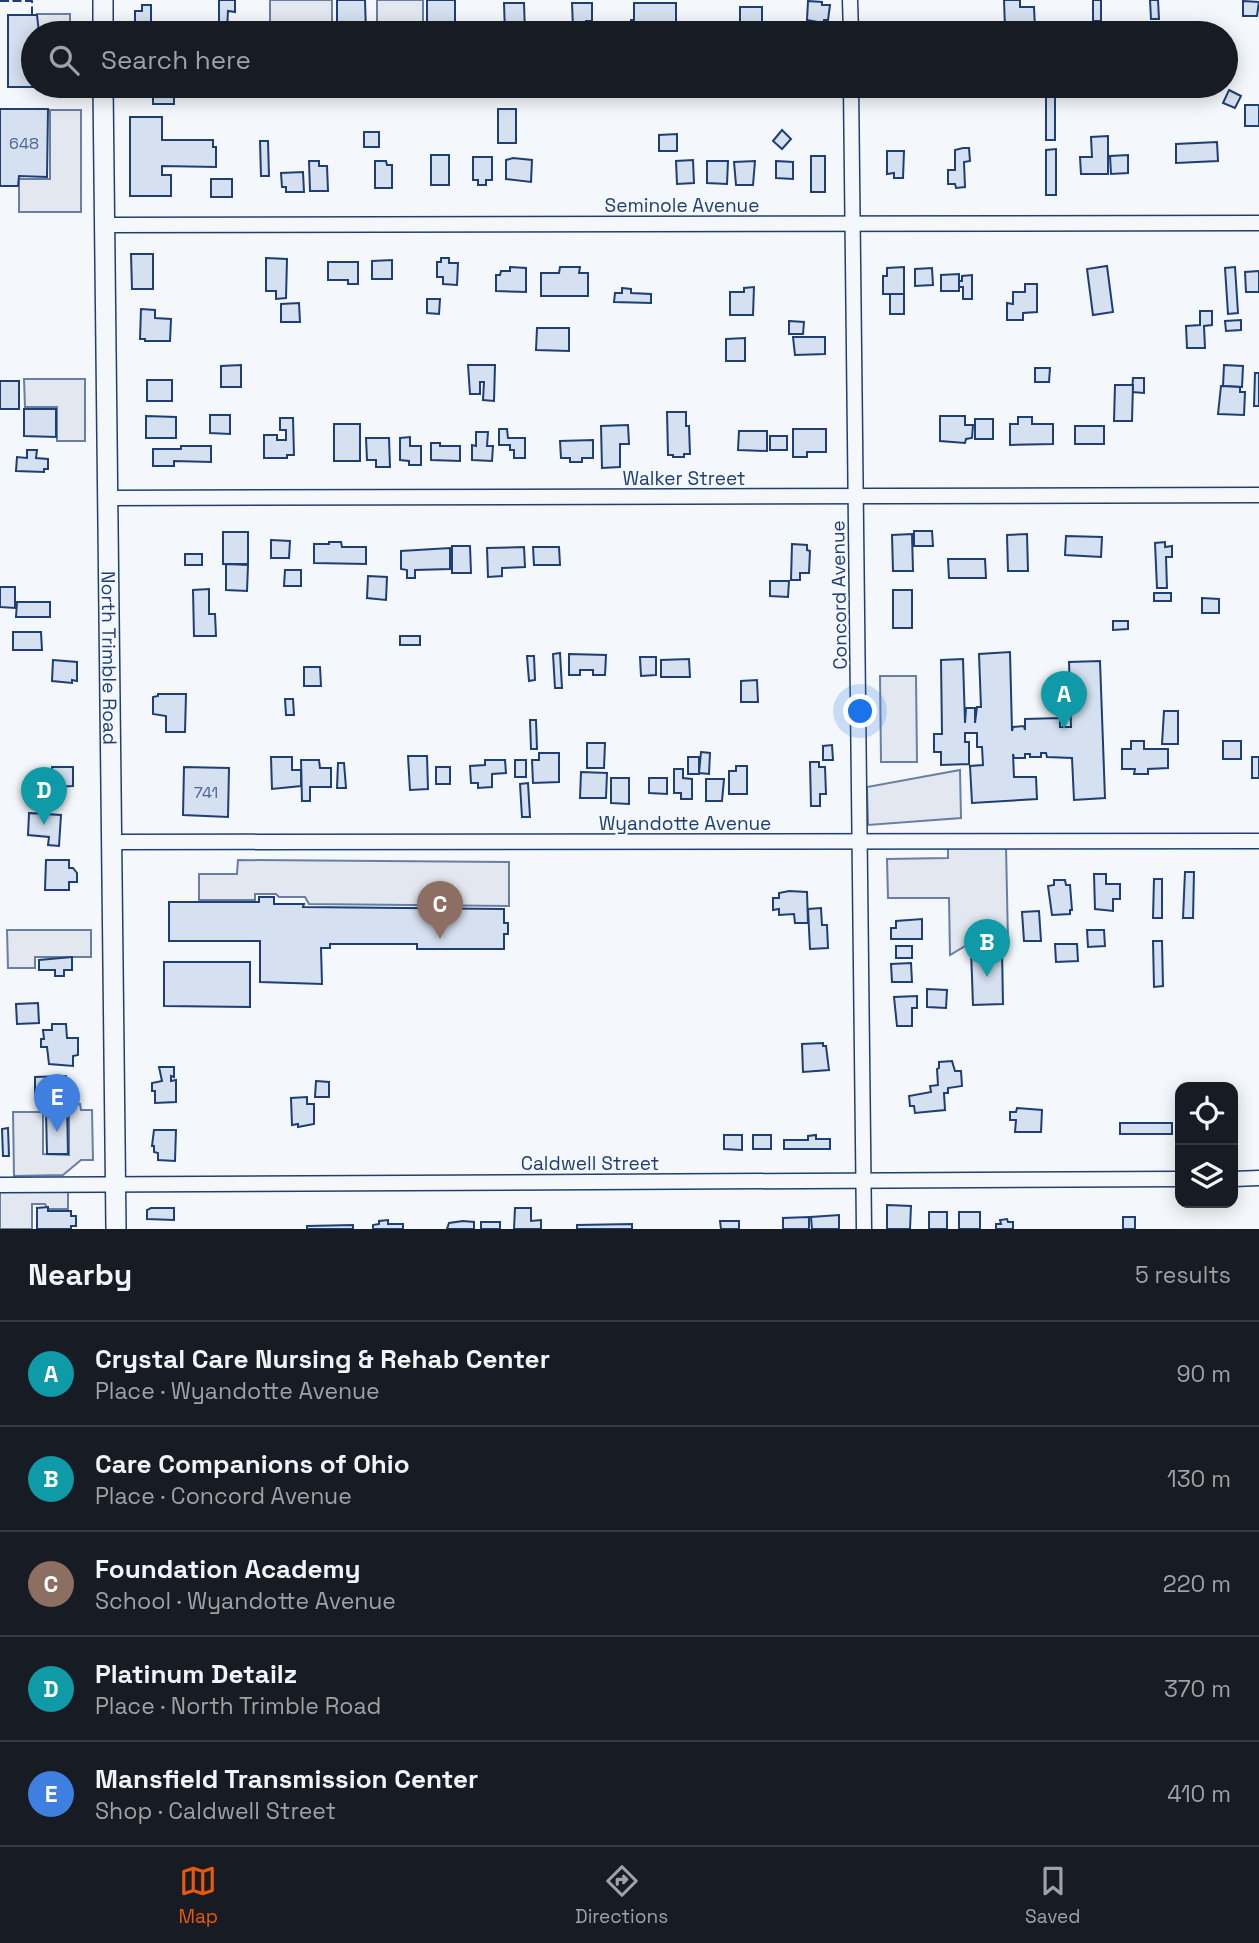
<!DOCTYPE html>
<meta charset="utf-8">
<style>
body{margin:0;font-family:"Space Grotesk",sans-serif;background:#20242c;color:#f1f3f6}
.controls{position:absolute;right:21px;bottom:21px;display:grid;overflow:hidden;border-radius:14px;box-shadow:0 4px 18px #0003}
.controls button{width:63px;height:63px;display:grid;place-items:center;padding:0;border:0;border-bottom:2px solid #363941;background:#171b24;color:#f1f3f6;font:35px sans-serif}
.you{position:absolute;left:861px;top:712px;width:24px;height:24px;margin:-18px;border:5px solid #fff;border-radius:50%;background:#1a73e8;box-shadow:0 0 0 10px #1a73e833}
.badge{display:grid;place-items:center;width:46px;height:46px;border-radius:50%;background:#ea580c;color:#fff;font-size:23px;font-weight:700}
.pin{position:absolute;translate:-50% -58px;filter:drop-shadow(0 2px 4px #0008)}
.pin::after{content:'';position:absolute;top:37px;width:24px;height:21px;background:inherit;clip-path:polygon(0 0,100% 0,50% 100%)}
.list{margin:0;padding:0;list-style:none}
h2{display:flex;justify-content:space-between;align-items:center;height:91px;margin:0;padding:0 28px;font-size:30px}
h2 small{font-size:23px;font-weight:400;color:#9ea1a6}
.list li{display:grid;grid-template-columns:46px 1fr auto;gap:21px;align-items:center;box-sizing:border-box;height:105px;padding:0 28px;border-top:2px solid #363941}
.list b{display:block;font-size:26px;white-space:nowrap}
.list p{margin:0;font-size:23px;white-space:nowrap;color:#9ea1a6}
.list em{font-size:23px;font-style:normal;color:#9ea1a6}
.icon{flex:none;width:38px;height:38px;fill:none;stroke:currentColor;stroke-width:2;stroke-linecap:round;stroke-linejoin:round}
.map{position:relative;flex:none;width:1259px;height:1229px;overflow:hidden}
.search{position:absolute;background:#171b24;box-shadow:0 4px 18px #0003;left:21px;right:21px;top:21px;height:77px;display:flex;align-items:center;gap:18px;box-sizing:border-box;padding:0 24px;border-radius:38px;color:#9ea1a6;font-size:26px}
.sheet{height:616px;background:#171b24}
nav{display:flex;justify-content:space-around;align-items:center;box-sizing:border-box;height:98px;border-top:2px solid #363941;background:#171b24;font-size:19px;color:#9ea1a6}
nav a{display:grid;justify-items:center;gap:4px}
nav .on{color:#ea580c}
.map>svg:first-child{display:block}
</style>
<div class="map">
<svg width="1259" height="1229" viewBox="0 0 1259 1229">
<rect width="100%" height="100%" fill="#f4f7fb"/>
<!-- parking -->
<g fill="#e3e8f0" stroke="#687fa3" stroke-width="2">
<rect x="270" y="0" width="62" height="33"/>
<rect x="377" y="0" width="46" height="33"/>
<rect x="37" y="14" width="33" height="19"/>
<path d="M50,110H81V212H19V179H50Z"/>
<path d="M24,379H85V441H57V407H25Z"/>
<path d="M880,676H916L917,762H881Z"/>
<path d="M960,770L961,818L868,825L867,787Z"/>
<path d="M948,846H1006L1008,942H972L950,955L949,898H888L887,859L948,858Z"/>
<path d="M238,860L509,862V906L309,904L305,897H279L276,894H255V900H199V874H237Z"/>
<path d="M7,930H91V957H35V968H8Z"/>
<path d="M69,1104H80L81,1110H92L93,1160H81L63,1175L14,1176L13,1112H43V1154L69,1155Z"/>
<path d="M0,1192H68V1209H48L45,1204H32V1229H0Z"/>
</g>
<!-- building -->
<g fill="#d5e0f0" stroke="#1d3f73" stroke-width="2">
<path d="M219,0H235V12L228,11L227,30H219Z"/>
<path d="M337,0H365L366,33H337Z"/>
<rect x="427" y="0" width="28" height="22"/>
<path d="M1004,0H1020V7H1034L1035,28H1005Z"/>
<rect x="1093" y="0" width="8" height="21"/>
<path d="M1150,0H1158L1159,19H1151Z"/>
<path d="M808,1L822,2V5H830L828,20H824L823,23L807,20Z"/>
<path d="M1243,1L1259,2L1257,16H1243Z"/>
<path d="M504,3H524L525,33H505Z"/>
<path d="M572,3H592V21H586V28H573Z"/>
<path d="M634,3H676V33L631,31V20H634Z"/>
<path d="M142,5H151V27H135V11H142Z"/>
<path d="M740,7H762V33H732V23H740Z"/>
<path d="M8,15H37L39,33H33V86L37,87H8Z"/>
<path d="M153,86H179L177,94H174V104H153Z"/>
<path d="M1229,90L1241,96L1235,108L1223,103Z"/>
<rect x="1046" y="95" width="9" height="45"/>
<rect x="1245" y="105" width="14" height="21"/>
<path d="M0,109H48L47,177L19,176L18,186H0Z"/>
<rect x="498" y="109" width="18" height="34"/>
<path d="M130,117H162V140H213V147H216V167L162,166V175H171V196H130Z"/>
<path d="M782,130L791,139L782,149L773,141Z"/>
<rect x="364" y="132" width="15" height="15"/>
<path d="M677,134V151H659V135Z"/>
<path d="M1108,136V174H1081L1080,157H1092L1091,137Z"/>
<path d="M260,141H268L269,176H261Z"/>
<path d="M1217,142L1218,161L1176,163V144Z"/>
<path d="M963,148H969L970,161L964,162L965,187L956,188L955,184H948V170H955V150Z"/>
<path d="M1056,149V195H1046V150Z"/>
<path d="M887,151H904L903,178H894V173L887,174Z"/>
<rect x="431" y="155" width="18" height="30"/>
<path d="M1128,155V173L1111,174L1110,156Z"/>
<rect x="811" y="156" width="14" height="36"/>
<path d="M473,157H492V180H486V185H478V180H473Z"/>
<path d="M513,158L532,160L531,182L506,179V160Z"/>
<path d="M693,160L694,183L677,184L676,161Z"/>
<path d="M309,161H319V166H327L328,191H310Z"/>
<path d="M375,161H386L387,165H392V188H375Z"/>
<path d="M707,161H728L727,184L707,183Z"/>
<path d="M755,161L753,185H736L734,162Z"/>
<path d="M776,161L793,162V179L776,178Z"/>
<path d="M303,172L304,192H286V187H282L281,173Z"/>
<rect x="211" y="179" width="21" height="18"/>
<path d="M131,254H153V289H132Z"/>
<path d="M266,258L287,259L286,298L276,299V291H266Z"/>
<path d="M441,258H449V263H458L457,285L443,284V277H437V262H441Z"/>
<path d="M392,260V279H372V261Z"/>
<path d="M328,262H358V284H348V280H328Z"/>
<path d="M1107,266L1113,312L1093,315L1087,269Z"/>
<path d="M510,267L526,268V292L496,291V275H500L501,271H510Z"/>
<path d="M560,267H580L579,273H588V296H541V273H559Z"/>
<path d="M904,267V294H883V276H887V268Z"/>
<path d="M1235,267L1238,313L1228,314L1225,268Z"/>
<path d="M932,268L933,285L915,286V269Z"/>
<path d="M1259,271V292H1246L1245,272Z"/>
<path d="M959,274V291H941V275Z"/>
<path d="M972,275V299H963V287H959V281H962V276Z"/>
<path d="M1025,284H1037V312L1023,313V320H1007V303L1013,304V292H1025Z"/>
<path d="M754,287L753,315H730V292H744V288Z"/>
<path d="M622,288L631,289V293L651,294V303L614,302L615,293H622Z"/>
<rect x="890" y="294" width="14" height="20"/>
<path d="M427,299H440L439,314L427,313Z"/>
<path d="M299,303L300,322H281V304Z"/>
<path d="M141,309L155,310V318L171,319L170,341H145V339H140Z"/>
<path d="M1200,311H1212V325L1204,326L1205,348H1187L1186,326L1200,325Z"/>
<path d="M1241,320V330L1226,331L1225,321Z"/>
<path d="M789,321L804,322L803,334H789Z"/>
<path d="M537,328H569V351L536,350Z"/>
<path d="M793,337H825V354L795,355Z"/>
<path d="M745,338V361H726V339Z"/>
<path d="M241,365V387H221V366Z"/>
<path d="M468,365H495L494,401L483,400L484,382H480V394H470Z"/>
<path d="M1224,365L1243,366L1242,387L1223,386Z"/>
<path d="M1035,368H1050L1049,382H1035Z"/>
<path d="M1255,373H1259V406H1254Z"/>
<path d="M1133,378H1144V393L1132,392Z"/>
<rect x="147" y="380" width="25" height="21"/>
<rect x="0" y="381" width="19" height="28"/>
<path d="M1115,385H1133L1132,421H1114Z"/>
<path d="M1221,386L1240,387V392H1245L1244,415L1218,414Z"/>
<path d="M24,409H56V437L24,436Z"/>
<path d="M667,412H686V426H689L690,454H684V457H673V455H668Z"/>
<path d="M210,415H230V434L210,433Z"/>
<path d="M146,416L176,417V438H146Z"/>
<path d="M940,416H965V425H973L972,438L966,439L965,443L940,441Z"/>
<path d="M1018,417H1032V424H1053V444L1010,445V424H1018Z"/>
<path d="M280,418H293L294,455H287V458H264V435H277V440H286V430H280Z"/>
<rect x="975" y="419" width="18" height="20"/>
<rect x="334" y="424" width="26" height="37"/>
<path d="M628,425L629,444H620V467L602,468L601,426Z"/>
<rect x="1075" y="426" width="29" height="18"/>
<path d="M499,429H507L508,438H525V458H514V450H510V445H499Z"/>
<path d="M793,429H826V452H807V457H793Z"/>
<path d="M739,431H767V451L738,450Z"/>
<path d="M476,432H488L487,446H493L492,461L472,460V445L476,446Z"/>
<rect x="770" y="436" width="17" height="14"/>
<path d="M410,437V446H421V465H409V461L400,460V438Z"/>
<path d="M366,438H389L390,467H376V460H367Z"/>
<path d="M593,440V458H582V462H570V458H561L560,441Z"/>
<path d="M431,443H440V446H460V461L431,460Z"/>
<path d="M181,446H211V462L174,461V466H153V449H181Z"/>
<path d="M27,450H37L36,458L48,459V469H44V472L16,471L17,457L27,458Z"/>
<path d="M914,531H932L933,546H914Z"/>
<rect x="223" y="532" width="25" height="32"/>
<path d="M912,534L913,571H893L892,535Z"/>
<path d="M1027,534L1028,571H1008L1007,535Z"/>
<path d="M1066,536L1102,537L1101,557L1065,555Z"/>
<path d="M271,540L290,541L289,558H271Z"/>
<path d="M329,542H341L342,547H366V564L314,563V544H329Z"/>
<path d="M1165,542V547L1172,546V557H1166L1167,588H1157L1155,543Z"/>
<path d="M792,544L807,545V550L810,551L809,573H800V580H791Z"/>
<path d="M452,546H470L471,573H452Z"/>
<path d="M524,547L525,567L502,568V576L488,577L487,548Z"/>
<path d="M533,547H559L560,565H534Z"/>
<path d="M450,548V569L415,570V578H407V570L401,569V551Z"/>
<rect x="185" y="554" width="17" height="11"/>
<path d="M948,559H985L986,578H949Z"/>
<path d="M226,564L248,565L247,591L226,590Z"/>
<path d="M285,570H301V586H284Z"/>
<path d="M368,576L387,577L386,600L367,598Z"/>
<path d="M770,581H789L788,597L770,596Z"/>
<path d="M0,587H15V608L0,607Z"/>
<path d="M209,589V614H215L216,636H194L193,590Z"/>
<rect x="893" y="590" width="19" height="38"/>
<rect x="1154" y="593" width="17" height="8"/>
<path d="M1202,598L1219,599V613H1202Z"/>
<path d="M17,602H50V617H16Z"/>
<path d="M1113,621H1128V629L1113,630Z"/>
<path d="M13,632H41L42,650H13Z"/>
<rect x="400" y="636" width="20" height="9"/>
<path d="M1010,652L1012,731L1013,727L1024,726L1025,730V719L1060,718V727H1071L1069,662L1100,661L1105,798L1074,800L1072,758L1047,757L1046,753H1041V757H1030V754H1025V758H1014L1013,754L1014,777H1036L1037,799L972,803L970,766L983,765L982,747H977V733H965V742H969V764L941,765V752H934V734H942L941,660L963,659L965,723L966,708H975V723L977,707H981L979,654Z"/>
<path d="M560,653L562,688H555L553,654Z"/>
<path d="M569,654L606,655L605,675H593V670H580V675H569Z"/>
<path d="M527,656H534L535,680L529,681Z"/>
<path d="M640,657H656V675L641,676Z"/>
<path d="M689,659L690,677H661V660Z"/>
<path d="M53,660L77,662V681L72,680V683L52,681Z"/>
<path d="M304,667H320L321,686H304Z"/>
<path d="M757,680L758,702H741V681Z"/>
<path d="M158,694H186L185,732H166V716L153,714V697L158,696Z"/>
<path d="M285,699H293L294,715H286Z"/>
<path d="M1164,711H1178V744H1162Z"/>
<path d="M530,720H536L537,749H531Z"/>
<path d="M1131,741H1144V749H1168V768L1148,769V774H1134L1135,769H1122V749H1131Z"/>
<rect x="1223" y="741" width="18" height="18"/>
<path d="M587,743H605L604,768H587Z"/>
<path d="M832,745L833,760H823V746Z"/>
<path d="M701,752L710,753L709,774L699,773Z"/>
<path d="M539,753H559V782L533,783L532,760H539Z"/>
<path d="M408,756H427L428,789L410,790Z"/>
<path d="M271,757H292V770H301V786L272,789Z"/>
<rect x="688" y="757" width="11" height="17"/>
<rect x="1252" y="757" width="7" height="21"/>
<path d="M301,760H319L320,768H331V787H310V801H302Z"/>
<path d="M485,760H505L506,773L492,774V787L478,788V783H471L470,766L485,765Z"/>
<rect x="515" y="760" width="11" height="17"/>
<path d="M810,762H819V767H825L826,794H820V806H811Z"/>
<path d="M338,763H344L346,788H337Z"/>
<path d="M736,766H747V794H729V771H736Z"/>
<path d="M52,767H73V786L53,787Z"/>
<path d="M184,767L229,768L228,817L183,815Z"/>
<rect x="436" y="767" width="14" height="17"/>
<path d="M674,769H683V778L692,779V799H681V793H674Z"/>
<path d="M581,772L607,773L606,798H580Z"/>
<path d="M611,778H629V804L611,803Z"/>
<path d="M649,778H667V794L649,793Z"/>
<path d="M706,779H724L722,801H706Z"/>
<path d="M528,783L530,817H522L520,784Z"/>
<path d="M29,813L61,815L59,846L48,845L49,837L28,835Z"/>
<path d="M46,860H69V868H73L77,873V882H69V890H45Z"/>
<path d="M1185,872H1194L1193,918H1183Z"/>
<path d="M1094,874H1106V884H1120V899H1113V911L1095,909Z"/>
<path d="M1154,879H1162V918H1153Z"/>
<path d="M1054,880H1065L1066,885H1070L1072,910H1070V914L1052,915L1048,886L1054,885Z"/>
<path d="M789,891L807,892L808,923H795L794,914L779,915V909L773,910V898H779V893Z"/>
<path d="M259,897H274V904H304L303,907L504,909V923H508V934H504V949H417V944H330V948H321L322,984L260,982V941H169V902H259Z"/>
<path d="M821,908L822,925H827L828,948L810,949L808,909Z"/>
<path d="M1039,911L1041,941H1024L1022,912Z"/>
<path d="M922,919V939H891V928H896V921Z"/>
<path d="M1087,930H1104L1105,946L1088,947Z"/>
<path d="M1153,941H1162L1163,986L1154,987Z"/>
<path d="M979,943H993V949H1002L1003,1004L973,1005L971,950H979Z"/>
<path d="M1055,944H1077L1078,961L1056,962Z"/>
<rect x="896" y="946" width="16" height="12"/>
<path d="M72,957V970H64V976H55V970H39V960Z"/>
<path d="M164,962H250V1007L164,1006Z"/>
<path d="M911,963L912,982H892L891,964Z"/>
<path d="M927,989L947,990L946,1008L927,1007Z"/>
<path d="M917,996V1008H912V1026H897L894,997Z"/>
<path d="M38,1003L39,1023L17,1024L16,1004Z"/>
<path d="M52,1024H66L67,1038H78V1055L73,1056V1066L49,1064L47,1047H41V1039H44L43,1030H52Z"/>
<path d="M823,1043V1046H826L829,1070L803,1072L802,1044Z"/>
<path d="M952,1061L955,1071H961L962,1086L948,1088V1093H944L945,1110L915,1113L914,1106H910L909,1096L931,1092L930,1086L938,1085L937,1069L939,1068V1062Z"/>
<path d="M159,1067H174V1077L171,1076V1081L176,1080V1102L155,1103V1091H152V1083L162,1081Z"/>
<path d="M66,1076L67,1092L35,1093V1077Z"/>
<path d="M316,1081L329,1082V1097H315Z"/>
<path d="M307,1097V1104H314V1124L298,1127V1124L292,1125L291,1098Z"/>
<path d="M51,1102H67L68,1154H47L46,1111H51Z"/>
<path d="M1017,1108L1042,1110L1041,1132H1015L1016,1120H1010V1112H1016Z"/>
<rect x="1120" y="1123" width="52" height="11"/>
<path d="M8,1128L9,1156H3L2,1129Z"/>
<path d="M154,1130H176L175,1161L158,1160V1153L154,1152V1146H152Z"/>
<path d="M724,1135H742V1150L724,1149Z"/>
<rect x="753" y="1135" width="18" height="14"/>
<path d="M816,1135V1139H830V1149H784V1140H808V1136Z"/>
<path d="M887,1205L911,1206L910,1229H887Z"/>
<path d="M48,1207V1211H71V1216H76V1226H71V1229H37V1208Z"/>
<path d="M151,1208H174V1220L147,1219V1210Z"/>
<path d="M515,1208H531V1221L541,1220V1229H514Z"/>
<rect x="929" y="1212" width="18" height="17"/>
<rect x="959" y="1212" width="21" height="17"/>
<path d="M839,1215V1229H812L811,1217Z"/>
<path d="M809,1217V1229H783V1218Z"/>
<rect x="1123" y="1217" width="12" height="12"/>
<path d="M1007,1219L1008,1222H1013V1229H996V1224H1001L1000,1220Z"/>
<path d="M388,1220V1224H403V1229H373V1225L379,1224V1221Z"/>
<path d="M463,1221L474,1222V1229H447L449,1223Z"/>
<path d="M720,1221H739V1229H721Z"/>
<rect x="481" y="1222" width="19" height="7"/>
<path d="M632,1224V1229H577V1225Z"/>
<path d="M353,1225V1229H307V1226Z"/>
</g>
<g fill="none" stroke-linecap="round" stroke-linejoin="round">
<defs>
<g id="minor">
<path d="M850,0L851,33"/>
<path d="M851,86L864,1229"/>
<path d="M105,225L1259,223"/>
<path d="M108,498L1259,495"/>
<path d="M112,842L1259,841"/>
<path d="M1233,1179L1259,1178"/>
<path d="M0,1185L1180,1179"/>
</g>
<g id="secondary">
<path d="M103,0V33"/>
<path id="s1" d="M103,86L116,1229"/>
</g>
</defs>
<!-- minor casing -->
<use href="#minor" stroke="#1d3f73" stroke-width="17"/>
<!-- secondary casing -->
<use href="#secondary" stroke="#1d3f73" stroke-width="22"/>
<!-- minor -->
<use href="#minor" stroke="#f4f7fb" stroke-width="14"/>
<!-- secondary -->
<use href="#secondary" stroke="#f4f7fb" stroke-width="19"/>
<!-- fence -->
<path stroke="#1d3f73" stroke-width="2" stroke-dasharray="9 3.5" stroke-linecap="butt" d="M0,1H32V15"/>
</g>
<g text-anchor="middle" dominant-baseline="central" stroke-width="5" stroke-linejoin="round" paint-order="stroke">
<!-- number labels -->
<g font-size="16" fill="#4b6792">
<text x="24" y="143">648</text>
<text x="206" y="792">741</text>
</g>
<!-- street labels -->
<g font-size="19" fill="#1d3f73" stroke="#f4f7fb">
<text x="682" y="205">Seminole Avenue</text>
<text x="684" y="478">Walker Street</text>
<text transform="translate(839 595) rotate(-91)">Concord Avenue</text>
<text stroke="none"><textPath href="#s1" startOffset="572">North Trimble Road</textPath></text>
<text x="685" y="823">Wyandotte Avenue</text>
<text x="590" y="1163">Caldwell Street</text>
</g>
</g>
</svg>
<div class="controls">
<button><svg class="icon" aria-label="locate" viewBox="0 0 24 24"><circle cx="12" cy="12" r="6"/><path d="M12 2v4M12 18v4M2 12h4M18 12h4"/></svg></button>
<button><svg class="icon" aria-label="layers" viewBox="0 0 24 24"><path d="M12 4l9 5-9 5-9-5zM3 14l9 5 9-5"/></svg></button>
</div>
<div class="you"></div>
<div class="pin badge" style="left:1064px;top:729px;background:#0f9aa8">A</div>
<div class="pin badge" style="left:987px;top:977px;background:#0f9aa8">B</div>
<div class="pin badge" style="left:440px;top:939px;background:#8d6e63">C</div>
<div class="pin badge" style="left:44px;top:825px;background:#0f9aa8">D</div>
<div class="pin badge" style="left:57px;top:1132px;background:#3f7fe0">E</div>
<div class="search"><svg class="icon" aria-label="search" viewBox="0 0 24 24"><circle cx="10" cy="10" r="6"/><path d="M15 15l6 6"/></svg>Search here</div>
</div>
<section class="sheet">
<h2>Nearby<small>5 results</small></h2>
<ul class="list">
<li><span class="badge" style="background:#0f9aa8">A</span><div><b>Crystal Care Nursing &amp; Rehab Center</b><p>Place · Wyandotte Avenue</p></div><em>90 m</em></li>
<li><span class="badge" style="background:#0f9aa8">B</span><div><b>Care Companions of Ohio</b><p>Place · Concord Avenue</p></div><em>130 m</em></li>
<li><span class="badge" style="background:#8d6e63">C</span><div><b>Foundation Academy</b><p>School · Wyandotte Avenue</p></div><em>220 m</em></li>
<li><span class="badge" style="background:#0f9aa8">D</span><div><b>Platinum Detailz</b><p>Place · North Trimble Road</p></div><em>370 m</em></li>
<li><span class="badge" style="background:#3f7fe0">E</span><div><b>Mansfield Transmission Center</b><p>Shop · Caldwell Street</p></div><em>410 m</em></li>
</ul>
</section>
<nav>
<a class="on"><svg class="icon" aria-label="map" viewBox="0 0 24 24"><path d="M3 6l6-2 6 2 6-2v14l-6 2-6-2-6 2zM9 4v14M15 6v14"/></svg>Map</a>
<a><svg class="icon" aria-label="directions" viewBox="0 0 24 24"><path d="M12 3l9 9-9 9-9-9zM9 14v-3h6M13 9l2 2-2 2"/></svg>Directions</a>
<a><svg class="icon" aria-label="saved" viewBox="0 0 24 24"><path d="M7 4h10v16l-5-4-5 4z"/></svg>Saved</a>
</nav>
